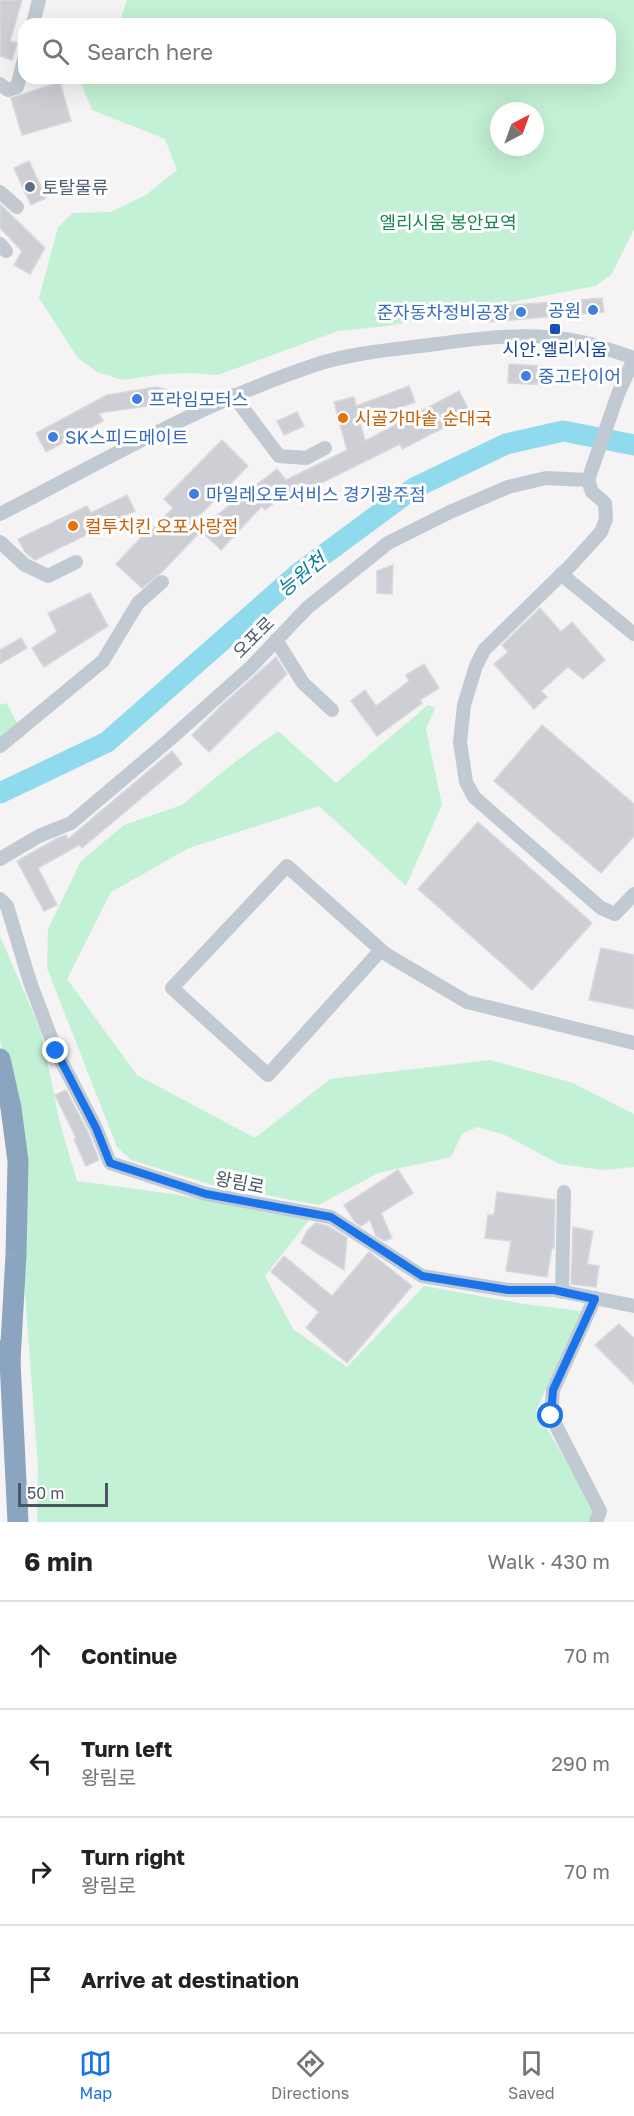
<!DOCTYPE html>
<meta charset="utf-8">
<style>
body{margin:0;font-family:"Golos Text","Noto Sans KR",sans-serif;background:#f2f2f2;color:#222}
.compass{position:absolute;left:490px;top:102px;width:54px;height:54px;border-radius:50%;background:#fff;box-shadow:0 6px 24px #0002;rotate:41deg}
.scale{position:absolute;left:18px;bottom:15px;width:90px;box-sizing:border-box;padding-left:6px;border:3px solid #4a5661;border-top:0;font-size:16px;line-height:21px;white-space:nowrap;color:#4a5661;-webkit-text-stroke:4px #fff;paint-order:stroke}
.stop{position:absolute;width:18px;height:18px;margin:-14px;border:4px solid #1a73e8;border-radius:50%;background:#fff}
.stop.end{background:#1a73e8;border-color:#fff;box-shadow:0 2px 6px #0008}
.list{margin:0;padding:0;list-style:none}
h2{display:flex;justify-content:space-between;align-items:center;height:78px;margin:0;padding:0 24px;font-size:26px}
h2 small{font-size:20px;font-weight:400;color:#767676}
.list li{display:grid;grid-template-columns:39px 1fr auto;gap:18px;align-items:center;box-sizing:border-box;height:108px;padding:0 24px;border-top:2px solid #e0e0e0}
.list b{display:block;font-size:22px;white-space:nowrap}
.list p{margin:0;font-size:20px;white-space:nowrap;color:#767676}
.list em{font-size:20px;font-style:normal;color:#767676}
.icon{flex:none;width:33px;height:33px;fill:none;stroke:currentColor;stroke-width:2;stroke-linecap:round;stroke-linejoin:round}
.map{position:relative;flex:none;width:634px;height:1522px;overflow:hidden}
.search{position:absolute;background:#fff;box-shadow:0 6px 24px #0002;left:18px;right:18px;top:18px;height:66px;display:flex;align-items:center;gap:15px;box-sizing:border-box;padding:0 21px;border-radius:18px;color:#767676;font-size:22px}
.sheet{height:510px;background:#fff}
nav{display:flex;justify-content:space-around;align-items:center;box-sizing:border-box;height:84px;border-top:2px solid #e0e0e0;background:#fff;font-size:16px;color:#767676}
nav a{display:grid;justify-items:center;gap:3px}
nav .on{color:#1a73e8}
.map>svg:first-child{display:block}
</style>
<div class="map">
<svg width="634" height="1522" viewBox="0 0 634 1522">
<rect width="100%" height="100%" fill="#f5f3f3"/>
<!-- green -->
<g fill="#c3f1d5" fill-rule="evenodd">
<path d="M127,0H634V229L611,275L595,286L388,326L338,331L218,375L191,373L163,374L123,380L97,372L77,357L39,298L58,227L73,213L111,212L146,195L177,170L165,139L92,110L79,79L80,78H610V24H119ZM499,111H535V147H499Z"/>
<path d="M7,703L24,737L0,741V705Z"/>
<path d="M428,705L435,708L426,729L442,805L406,886L319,806L189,848L111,892L67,979L137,1075L255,1138L330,1079L490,1060L573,1083L634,1114V1167L604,1170L559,1164L505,1135L477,1127L462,1134L451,1157L378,1173L319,1205L216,1186L131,1160L117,1147L47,968L48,929L81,861L124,825L182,805L235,762L278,731L336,783Z"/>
<path d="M0,936L41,1031L60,1123L77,1181L173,1194L309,1220L265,1276L293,1329L347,1367L424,1286L524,1304L581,1311L536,1411L596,1510L590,1522H37L38,1467L20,1228L24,1158L0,1040Z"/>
</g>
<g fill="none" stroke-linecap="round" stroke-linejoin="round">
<!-- river -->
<path stroke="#90daee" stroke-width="21" d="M0,793L107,742L299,573L414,488L506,444L563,431L634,445"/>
</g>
<!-- building -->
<g fill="#cdcfd5" stroke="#d7d9de" stroke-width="1.5">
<path d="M0,0H22L10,41L17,43L12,60L0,56Z"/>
<path d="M60,82L71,121L22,135L11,98Z"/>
<path d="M29,161L46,198L31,205L14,168Z"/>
<path d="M0,204L45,248L30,274L14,265L22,251L0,228Z"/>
<path d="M602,298L604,312L489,322L488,307Z"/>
<path d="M509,364L553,367L552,385L508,383Z"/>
<path d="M409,386L415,402L360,422L365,441L459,391L471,414L402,449L400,444L299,494L295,487L265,510L262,506L221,550L201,531L161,573L142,588L116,564L149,529L151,531L173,508L164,499L222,440L248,466L193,522L199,529L277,469L286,480L347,450L334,402L354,397L356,406Z"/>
<path d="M156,387L174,392L161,404L99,413L103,421L46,452L36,433L107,395Z"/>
<path d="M297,412L304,426L284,435L277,421Z"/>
<path d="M127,495L135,511L35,560L25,552L18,539L87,506L91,513Z"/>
<path d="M393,565L392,594L377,593V571Z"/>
<path d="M90,593L108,626L44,667L32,648L57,632L48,613Z"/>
<path d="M540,608L561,632L572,622L605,660L583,679L568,667L541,691L547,697L534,709L494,664L508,652L502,645Z"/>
<path d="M21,638L27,648L0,664V650Z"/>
<path d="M276,657L287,674L209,752L192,735L222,705Z"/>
<path d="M424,664L439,688L420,700L422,703L377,736L351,701L365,690L376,706L409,681L406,675Z"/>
<path d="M542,725L634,804V836L601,873L494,781Z"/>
<path d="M172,751L182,764L82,848L79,845L38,868L57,905L44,911L17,861L56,839L66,835L68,839Z"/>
<path d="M478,822L592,923L532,990L418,889Z"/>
<path d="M601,948L634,955V1009L589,1000Z"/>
<path d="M66,1090L88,1132L99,1160L86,1166L74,1139L76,1138L55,1095Z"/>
<path d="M398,1170L413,1193L381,1213L392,1238L385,1241L376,1236L370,1220L361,1226L355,1222L344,1205Z"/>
<path d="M497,1192L555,1200L554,1248L552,1247L547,1277L506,1271L511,1241L485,1238L488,1215H494Z"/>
<path d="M316,1223L328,1226L347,1238L344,1270L301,1243L307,1231Z"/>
<path d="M573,1227L593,1231L587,1264L599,1266L596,1287L571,1284Z"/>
<path d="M369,1252L412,1286L347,1363L306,1328L319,1312L271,1272L284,1256L332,1296Z"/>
<path d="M619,1324L634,1338V1384L595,1345Z"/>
</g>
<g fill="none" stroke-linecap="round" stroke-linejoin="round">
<!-- minor -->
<g stroke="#c1cad2" stroke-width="14">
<path d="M33,24L39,0"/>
<path d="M0,84L8,90L17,87L24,60"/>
<path d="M0,192L17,207"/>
<path d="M0,244L6,251"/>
<path d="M634,359L618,394L588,480L592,492L605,503L606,519L601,532L572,564L484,650L476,666L464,705L460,742L466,782L474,797L601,908L615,914L634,894"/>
<path d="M233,395L279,456L306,458L325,448"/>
<path d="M0,514C104,461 209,399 321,363C358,352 398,349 437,344C485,337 534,332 582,342C599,346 617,352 634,358"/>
<path d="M0,542L25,565L48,576L76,562"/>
<path d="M561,574L634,634"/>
<path d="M276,640L303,683L332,710"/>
<path d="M0,746L103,661L138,603L162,582"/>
<path d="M0,859L39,836L71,823L168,741L251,667L307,608L388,543L450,512L508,487L546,478L588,480"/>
<path d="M0,899L7,906L30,982L56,1051L96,1128L110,1163L206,1194L331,1217L422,1276L508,1290H554L634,1306"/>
<path d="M381,950L268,1075L172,988L287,866L381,950L389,956L467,1002L634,1043"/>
<path d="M562,1292L564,1192"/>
<path d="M595,1298L553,1390L551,1416L600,1511L596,1522"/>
</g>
<!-- highway -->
<g stroke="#8ba5c1" stroke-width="21">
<path d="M0,1059L11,1108L18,1161L16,1255L10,1361"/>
<path d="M7,1348L10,1361L18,1522"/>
</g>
</g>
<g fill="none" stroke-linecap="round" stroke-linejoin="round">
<!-- route -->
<path stroke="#1a73e8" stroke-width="8" d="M56,1051L96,1128L110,1163L206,1194L331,1217L422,1276L508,1290H554L595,1299L553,1390L551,1416"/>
</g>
<!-- markers -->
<circle fill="#5c6f8a" stroke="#fff" stroke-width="2" cx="30" cy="187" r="6"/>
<g fill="#3f7fe0" stroke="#fff" stroke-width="2">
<circle cx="593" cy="310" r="6"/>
<circle cx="521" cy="312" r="6"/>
<circle cx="526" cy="376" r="6"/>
<circle cx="137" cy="399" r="6"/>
<circle cx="53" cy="437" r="6"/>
<circle cx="194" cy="494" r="6"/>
</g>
<rect fill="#1a4fb4" stroke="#fff" stroke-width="2" x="549" y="323" width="12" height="12" rx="3"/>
<g fill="#e8710a" stroke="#fff" stroke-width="2">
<circle cx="343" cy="418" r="6"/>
<circle cx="73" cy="526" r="6"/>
</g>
<g text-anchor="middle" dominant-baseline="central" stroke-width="6" stroke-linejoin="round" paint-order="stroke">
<!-- service labels -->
<g font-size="18" fill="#4e5e75" stroke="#fff" text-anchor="start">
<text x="42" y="187">토탈물류</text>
</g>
<!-- park labels -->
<g font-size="18" fill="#17864f" stroke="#fff">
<text x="448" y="222">엘리시움 봉안묘역</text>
</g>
<!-- shop labels -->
<g font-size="18" fill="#366cbe" stroke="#fff" text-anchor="start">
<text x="581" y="310" text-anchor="end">공원</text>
<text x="509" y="312" text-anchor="end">준자동차정비공장</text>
<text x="538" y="376">중고타이어</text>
<text x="149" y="399">프라임모터스</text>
<text x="65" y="437">SK스피드메이트</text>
<text x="206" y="494">마일레오토서비스 경기광주점</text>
</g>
<!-- transit labels -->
<g font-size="18" fill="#164399" stroke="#fff">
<text x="555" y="349">시안.엘리시움</text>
</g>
<!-- food labels -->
<g font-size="18" fill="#c56008" stroke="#fff" text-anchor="start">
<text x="355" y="418">시골가마솥 순대국</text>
<text x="85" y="526">컬투치킨 오포사랑점</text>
</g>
<!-- street labels -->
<g font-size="18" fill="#4a5661" stroke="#fff">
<text transform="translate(253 637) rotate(-45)">오포로</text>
<text transform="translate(240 1182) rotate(11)">왕림로</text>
</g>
<!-- water labels -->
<g font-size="20" font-style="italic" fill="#0c7c9b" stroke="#fff">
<text transform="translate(301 574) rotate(-39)">능원천</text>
</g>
</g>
</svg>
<svg class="compass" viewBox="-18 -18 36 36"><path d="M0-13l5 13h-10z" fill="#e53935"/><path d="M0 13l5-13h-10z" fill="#767676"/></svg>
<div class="scale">50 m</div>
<div class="stop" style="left:551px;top:1416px"></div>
<div class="stop end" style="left:56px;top:1051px"></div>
<div class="search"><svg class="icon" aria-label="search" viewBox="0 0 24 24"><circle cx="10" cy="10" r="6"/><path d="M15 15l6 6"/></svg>Search here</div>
</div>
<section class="sheet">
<h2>6 min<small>Walk · 430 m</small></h2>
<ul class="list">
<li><svg class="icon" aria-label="ahead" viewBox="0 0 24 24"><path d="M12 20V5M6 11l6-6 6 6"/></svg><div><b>Continue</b></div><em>70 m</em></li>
<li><svg class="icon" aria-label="left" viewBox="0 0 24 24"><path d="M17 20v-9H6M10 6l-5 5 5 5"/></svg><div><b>Turn left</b><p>왕림로</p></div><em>290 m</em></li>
<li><svg class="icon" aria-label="right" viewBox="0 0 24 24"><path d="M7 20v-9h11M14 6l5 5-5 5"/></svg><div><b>Turn right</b><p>왕림로</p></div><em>70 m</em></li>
<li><svg class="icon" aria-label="arrive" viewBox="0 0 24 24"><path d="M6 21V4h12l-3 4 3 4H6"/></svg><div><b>Arrive at destination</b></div></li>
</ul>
</section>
<nav>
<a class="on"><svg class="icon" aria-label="map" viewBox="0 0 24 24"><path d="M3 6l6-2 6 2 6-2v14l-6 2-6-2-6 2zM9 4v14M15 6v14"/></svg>Map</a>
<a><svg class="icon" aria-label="directions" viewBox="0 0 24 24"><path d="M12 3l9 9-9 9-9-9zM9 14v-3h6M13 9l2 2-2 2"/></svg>Directions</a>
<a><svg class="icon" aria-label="saved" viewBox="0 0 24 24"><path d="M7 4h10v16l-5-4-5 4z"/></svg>Saved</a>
</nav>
